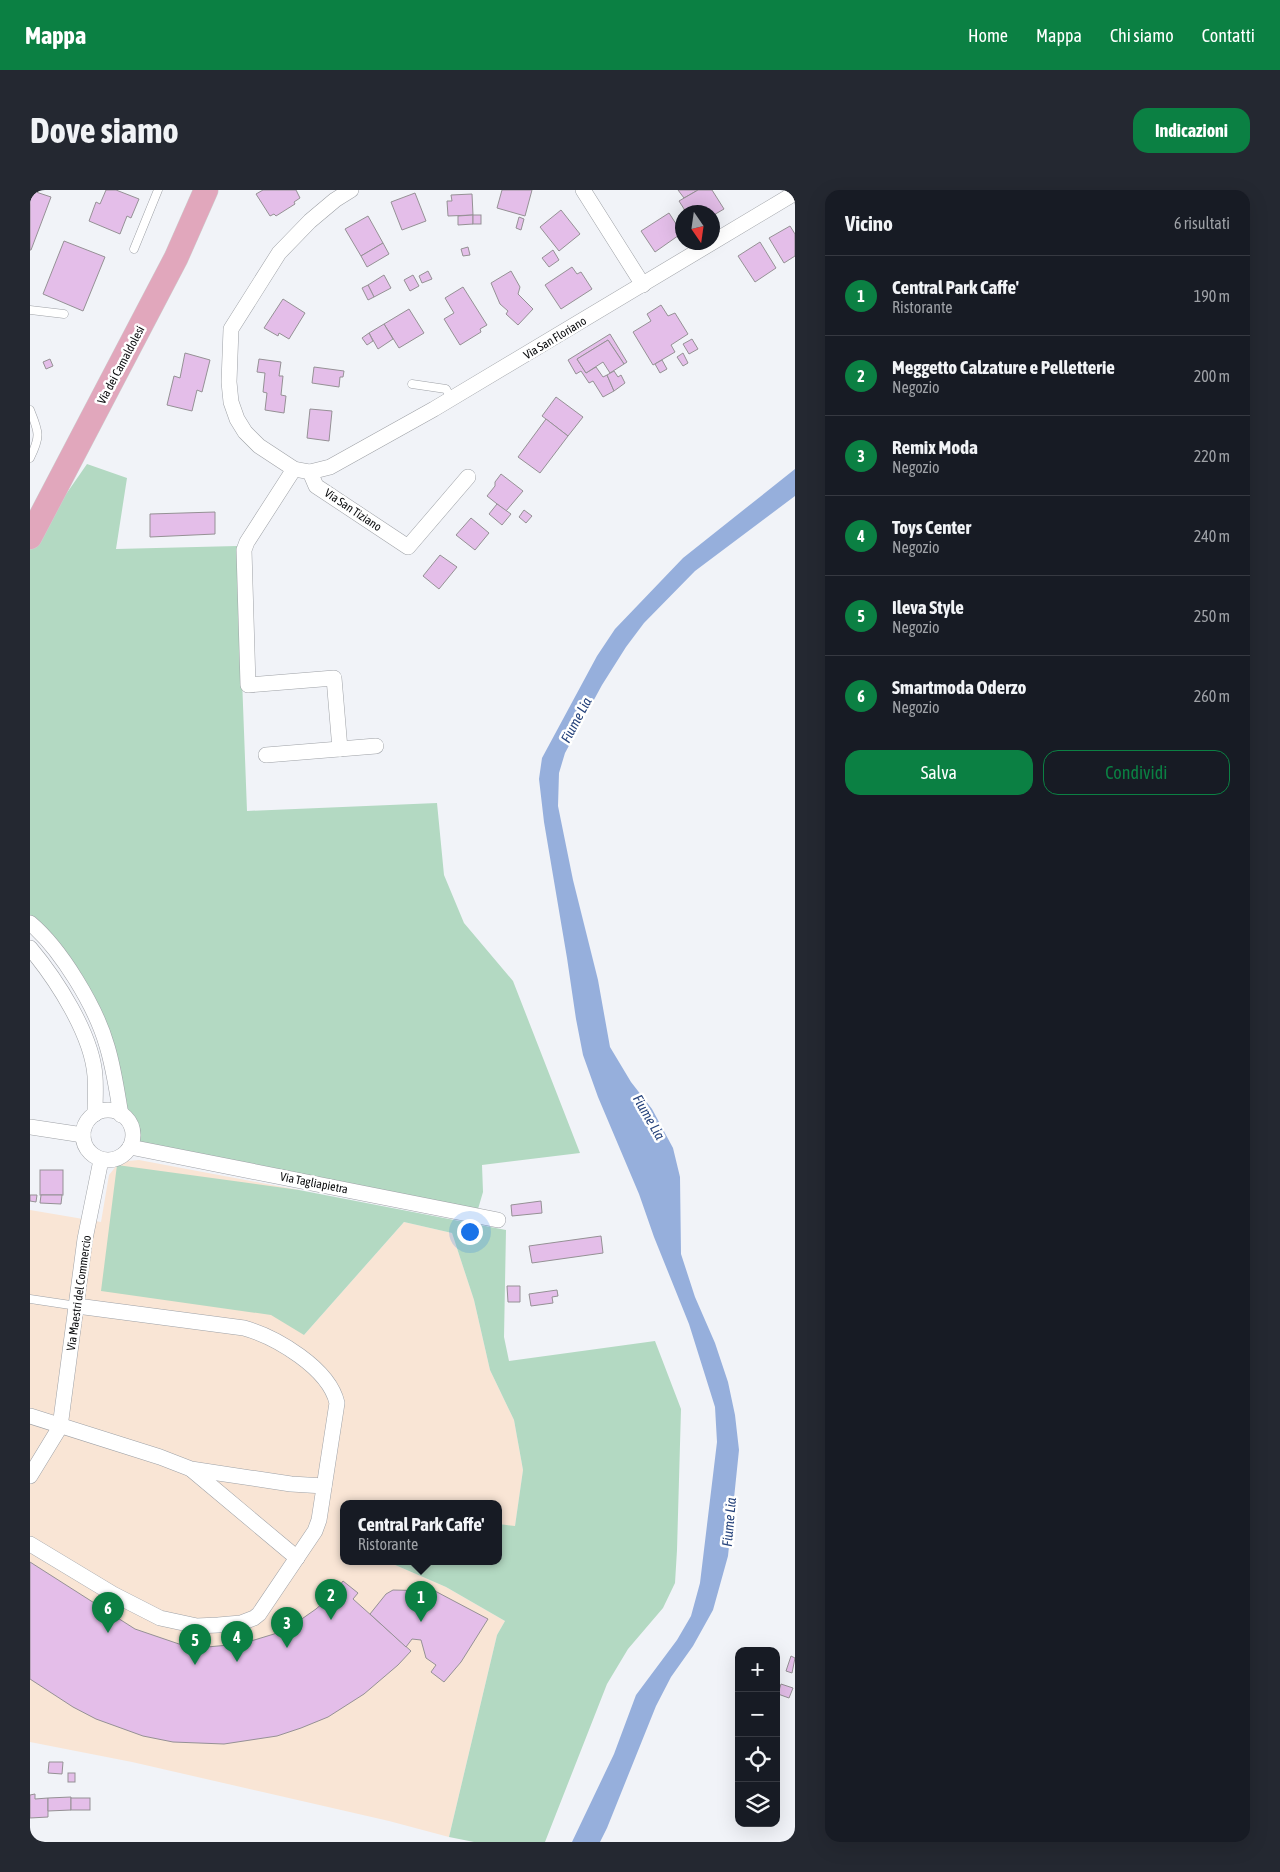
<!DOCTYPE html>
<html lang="it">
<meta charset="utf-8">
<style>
body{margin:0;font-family:"Asap Condensed",sans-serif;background:#242831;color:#f1f3f6}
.controls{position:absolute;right:15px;bottom:15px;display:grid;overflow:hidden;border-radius:10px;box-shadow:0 5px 20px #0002}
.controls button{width:45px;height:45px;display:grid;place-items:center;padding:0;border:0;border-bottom:1px solid #363941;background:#171b24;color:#f1f3f6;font:25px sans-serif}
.compass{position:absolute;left:645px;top:15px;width:45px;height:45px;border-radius:50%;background:#171b24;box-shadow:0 5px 20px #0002;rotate:167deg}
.you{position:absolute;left:439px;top:1041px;width:18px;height:18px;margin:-12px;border:4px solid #fff;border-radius:50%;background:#1a73e8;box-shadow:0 0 0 8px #1a73e833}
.badge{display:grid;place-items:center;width:32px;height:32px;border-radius:50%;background:#0b8043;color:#fff;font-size:16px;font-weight:700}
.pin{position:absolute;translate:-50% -41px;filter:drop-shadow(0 1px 2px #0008)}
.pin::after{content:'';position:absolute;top:26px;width:18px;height:15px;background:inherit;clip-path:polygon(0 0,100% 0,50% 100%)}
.popup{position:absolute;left:310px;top:1310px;width:162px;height:65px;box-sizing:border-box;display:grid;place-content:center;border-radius:10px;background:#171b24;filter:drop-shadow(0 1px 4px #0005);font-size:16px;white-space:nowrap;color:#9ea1a6}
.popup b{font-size:19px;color:#f1f3f6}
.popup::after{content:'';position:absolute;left:50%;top:100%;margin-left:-10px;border:10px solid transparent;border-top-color:#171b24}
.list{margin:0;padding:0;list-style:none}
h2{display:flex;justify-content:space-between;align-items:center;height:65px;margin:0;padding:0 20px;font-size:21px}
h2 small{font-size:16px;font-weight:400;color:#9ea1a6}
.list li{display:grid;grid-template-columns:32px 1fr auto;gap:15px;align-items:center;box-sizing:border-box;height:80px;padding:0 20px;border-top:1px solid #363941}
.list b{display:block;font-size:19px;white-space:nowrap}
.list p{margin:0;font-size:16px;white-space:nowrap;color:#9ea1a6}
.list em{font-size:16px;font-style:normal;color:#9ea1a6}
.actions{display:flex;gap:10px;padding:15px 20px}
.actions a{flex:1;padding:11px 0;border:1px solid #0b8043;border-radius:15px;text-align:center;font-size:18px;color:#0b8043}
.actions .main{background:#0b8043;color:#fff}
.icon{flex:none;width:28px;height:28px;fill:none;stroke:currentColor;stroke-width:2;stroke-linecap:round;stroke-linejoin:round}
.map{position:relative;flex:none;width:765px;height:1652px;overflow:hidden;border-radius:15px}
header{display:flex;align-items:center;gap:30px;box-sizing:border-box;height:70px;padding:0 25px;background:#0b8043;color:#fff}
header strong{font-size:24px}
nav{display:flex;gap:28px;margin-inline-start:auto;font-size:18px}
.intro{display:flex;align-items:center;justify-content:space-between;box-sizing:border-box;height:120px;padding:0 30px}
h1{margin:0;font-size:35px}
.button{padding:12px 22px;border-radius:15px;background:#0b8043;color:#fff;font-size:18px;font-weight:700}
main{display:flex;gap:30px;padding:0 30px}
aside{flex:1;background:#171b24;border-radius:15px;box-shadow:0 5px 20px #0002}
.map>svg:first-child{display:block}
</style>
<header>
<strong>Mappa</strong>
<nav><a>Home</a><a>Mappa</a><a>Chi siamo</a><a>Contatti</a></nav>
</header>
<div class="intro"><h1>Dove siamo</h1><a class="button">Indicazioni</a></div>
<main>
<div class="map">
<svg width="765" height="1652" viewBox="0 0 765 1652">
<rect width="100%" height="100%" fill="#f1f3f8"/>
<!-- commercial -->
<path fill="#f9e5d5" d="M109,970L269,1000L274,1145L374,1032L422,1043L444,1110L460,1180L484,1230L493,1280L485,1337L469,1334L468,1313H314V1371H356L416,1397L475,1431L467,1445L419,1647L359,1631L102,1572L0,1552V1020L71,1032L79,985L87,975L98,971Z"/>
<!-- green -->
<g fill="#b3d9c2">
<path d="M57,274L97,288L86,359L207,356L217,621L407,613L414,685L434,733L483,791L550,963L452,975L453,1002L446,1026L101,953L102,941L97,929L64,822L0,733V356Z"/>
<path d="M87,975L269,1000L476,1040L474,1147L479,1171L625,1151L651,1219L647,1360L645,1393L633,1418L598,1459L577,1494L515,1652H444L419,1647L467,1445L475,1431L416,1397L356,1371H468L469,1334L485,1336L493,1280L484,1230L460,1180L444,1110L422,1043L374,1032L274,1145L241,1125L71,1101Z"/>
</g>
<!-- water -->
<path fill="#96afdc" d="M765,279V306L665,381L614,433L596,457L572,495L535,563L529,583L528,616L543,690L568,790L580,857L601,892L622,919L643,958L650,987L651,1064L665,1107L685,1153L698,1192L705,1225L709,1260L698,1366L683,1420L663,1456L641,1487L626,1516L577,1638L570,1652H542L584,1564L606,1505L647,1450L661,1426L670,1393L687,1252L685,1217L659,1134L624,1047L609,1004L568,907L553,865L546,829L537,768L514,632L509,589L512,568L567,466L585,439L653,368Z"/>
<!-- building -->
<g fill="#e4bee9" stroke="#959195">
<path d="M0,0L21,7L1,60H0Z"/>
<path d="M76,0H86L109,9L101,28L97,26L90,44L59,31L66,12L70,14Z"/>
<path d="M233,0H266L270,8L264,12L265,14L246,26L244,24L240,26L226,4Z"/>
<path d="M472,0H502L495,26L467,18Z"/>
<path d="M648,0H668L654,8Z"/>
<path d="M668,0H682L694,19L682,26V22H656L649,11Z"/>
<path d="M385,3L396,31L372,40L361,12Z"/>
<path d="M442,4L443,25L418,26L417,11H422L421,5Z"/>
<path d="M531,20L550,44L529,61L510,37Z"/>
<path d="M639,23L652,43L625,62L611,41Z"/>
<path d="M443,25V34L428,35V26Z"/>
<rect x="443" y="25" width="8" height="9"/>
<path d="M338,26L353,53L331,66L315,39Z"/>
<path d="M489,27L494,29L491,40L486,38Z"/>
<path d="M760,36L765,44V66L754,73L739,48Z"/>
<path d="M34,51L75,67L53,121L13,104Z"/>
<path d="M730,52L746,78L725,92L708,66Z"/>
<path d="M353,53L359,64L337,77L331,66Z"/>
<path d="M438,57L440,65L433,66L431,59Z"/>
<path d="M523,60L529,70L519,77L512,68Z"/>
<path d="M542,77L547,84L551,82L562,99L531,119L515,95Z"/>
<path d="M398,81L402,89L392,93L389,86Z"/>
<path d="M481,81L490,97L488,104L503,119L488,135L476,124L478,121L470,114L461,93Z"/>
<path d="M354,85L361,98L344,107L338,95Z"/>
<path d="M383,85L389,96L380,101L374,90Z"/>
<path d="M338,95L344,107L338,110L332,98Z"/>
<path d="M433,97L457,135L450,139L451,142L430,155L414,129L424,123L415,108Z"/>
<path d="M253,109L275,123L259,149L249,143L248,146L234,138Z"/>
<path d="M631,115L638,126L645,123L658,144L641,155L645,162L623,175L603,142L621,131L617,124Z"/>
<path d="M379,119L394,143L369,158L354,134Z"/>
<path d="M354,134L363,149L348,159L339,143Z"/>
<path d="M339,143L343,151L337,155L332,148Z"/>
<path d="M580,144L597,172L594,174L578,150L547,169L556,183L566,177L573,187L577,185L584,201L573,207L563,191L559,193L551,181L546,184L538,170Z"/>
<path d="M662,149L668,159L659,164L653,154Z"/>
<path d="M578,150L594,174L580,183L573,172L556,183L547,169Z"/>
<path d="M155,163L180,170L172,202L167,200L162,221L137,215L144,186L150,188Z"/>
<path d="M653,163L658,173L653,176L647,167Z"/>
<path d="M20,169L23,176L16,179L13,172Z"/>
<path d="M229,169L251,172L249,186H253L251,205L256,206L254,223L235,220L237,203L233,202L235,183L227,182Z"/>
<path d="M632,170L637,179L630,183L625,174Z"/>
<path d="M284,177L314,181L313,187H310L309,197L282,193Z"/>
<path d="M584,181L588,187L591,185L595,193L584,201L577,185Z"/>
<path d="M526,207L553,227L538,246L512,226Z"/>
<path d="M280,219L302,221L299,251L277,248Z"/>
<path d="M516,229L538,246L510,283L488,267Z"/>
<path d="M471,284L493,301L476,321L457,306L465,296V292Z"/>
<path d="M467,314L481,324L472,335L459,324Z"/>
<path d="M494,320L502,326L496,333L489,327Z"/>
<path d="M185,322V344L120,347V324Z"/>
<path d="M441,328L459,343L445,360L426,345Z"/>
<path d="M410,365L427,377L409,399L393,386Z"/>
<rect x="10" y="980" width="23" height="25"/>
<path d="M0,1005H7L6,1012L0,1011Z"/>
<path d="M11,1005H32L31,1014L10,1013Z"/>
<path d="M511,1011L512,1023L482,1026L481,1015Z"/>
<path d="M571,1046L573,1063L502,1073L499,1056Z"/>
<path d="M477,1096H490V1112H478Z"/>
<path d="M527,1100L528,1106L522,1107L523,1113L501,1116L499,1104Z"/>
<path d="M0,1372L105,1439L149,1454L177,1457L199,1455L221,1451L244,1444L266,1433L286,1419L303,1404L313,1391L328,1403L323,1409L381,1461L368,1475L334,1504L298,1527L271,1538L247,1546L194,1554L143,1552L113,1546L66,1529L43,1517L0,1489Z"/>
<path d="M363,1400L405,1401L458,1429L431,1472L414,1492L401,1482L406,1475L396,1468L391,1450L382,1449L376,1457L340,1424L356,1404Z"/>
<path d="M761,1466L765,1468L762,1483L756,1481Z"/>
<path d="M751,1494L763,1498L759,1508L748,1504Z"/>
<path d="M19,1572H33L32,1584L18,1583Z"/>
<rect x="38" y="1583" width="7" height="9"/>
<path d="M5,1604V1609L18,1608V1627L0,1628V1605Z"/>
<path d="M41,1607V1620L18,1621V1608Z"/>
<rect x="41" y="1608" width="19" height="12"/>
</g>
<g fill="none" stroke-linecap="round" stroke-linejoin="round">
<defs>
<g id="lane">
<path d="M104,59L128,0"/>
<path d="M0,120L34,124"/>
<path d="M382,194L416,199L421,208"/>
<path d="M0,220C9,242 11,246 0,268"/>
<path d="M0,1109L47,1116"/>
</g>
<g id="street">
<path d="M321,0L305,10L280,31L249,63L201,139L199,192L201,212L207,229L215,242L229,256L264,279L280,282L286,296L378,357L438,287"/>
<path d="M553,0L613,95"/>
<path d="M264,279L217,352L214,360L218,495L304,488L310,559"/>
<path d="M280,282L300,277L404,219L765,3"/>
<path d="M236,565L346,556"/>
<path d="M0,733C31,759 66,817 77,856C84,879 87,902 91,925"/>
<path d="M0,758C26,789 62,844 65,886C66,898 65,911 65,924"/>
<circle cx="78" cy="945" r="25"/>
<path d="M0,937L53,945"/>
<path d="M100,957L468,1030"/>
<path d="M0,1226L130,1267L161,1279L261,1294L294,1296"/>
<path d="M162,1280L267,1368"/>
<path d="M0,1286L30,1237L55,1049L71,970"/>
<path d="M0,1354L83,1404L130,1428L167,1436L188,1435L211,1433L224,1428L229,1424L285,1341L289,1330L307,1213C299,1178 246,1147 214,1138L47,1116"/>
</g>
<path id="primary" d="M0,347L146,68L176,0"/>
</defs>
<!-- lane casing -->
<use href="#lane" stroke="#9ea1a6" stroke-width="9"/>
<!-- street casing -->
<use href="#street" stroke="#9ea1a6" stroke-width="16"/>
<!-- primary casing -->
<use href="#primary" stroke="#cececf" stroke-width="25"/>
<!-- lane -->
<use href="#lane" stroke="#fff" stroke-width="8"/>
<!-- street -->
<use href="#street" stroke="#fff" stroke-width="15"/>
<!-- primary -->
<use href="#primary" stroke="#e1a7bc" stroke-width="24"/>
</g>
<g text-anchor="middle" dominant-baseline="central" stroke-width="5" stroke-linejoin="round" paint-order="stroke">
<!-- street labels -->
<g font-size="12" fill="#0b0c0e" stroke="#fff">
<text transform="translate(525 148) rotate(-31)">Via San Floriano</text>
<text transform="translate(91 175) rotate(-62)">Via dei Camaldolesi</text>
<text transform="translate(323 320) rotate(34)">Via San Tiziano</text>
<text transform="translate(284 993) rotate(11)">Via Tagliapietra</text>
<text transform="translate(49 1103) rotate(-82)">Via Maestri del Commercio</text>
</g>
<!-- water labels -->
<g font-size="14" font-style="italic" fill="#25427b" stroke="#fff">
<text transform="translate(546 530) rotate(-62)">Fiume Lia</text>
<text transform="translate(619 927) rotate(60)">Fiume Lia</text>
<text transform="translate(699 1332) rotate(-85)">Fiume Lia</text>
</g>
</g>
</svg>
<div class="controls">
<button>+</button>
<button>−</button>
<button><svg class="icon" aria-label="locate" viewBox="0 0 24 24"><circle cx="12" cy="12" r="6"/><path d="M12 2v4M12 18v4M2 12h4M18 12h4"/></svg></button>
<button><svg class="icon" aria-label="layers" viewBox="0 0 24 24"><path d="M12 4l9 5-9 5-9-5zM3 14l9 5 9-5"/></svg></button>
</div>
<svg class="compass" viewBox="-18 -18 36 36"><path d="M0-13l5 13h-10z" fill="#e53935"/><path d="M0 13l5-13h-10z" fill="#9ea1a6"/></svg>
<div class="you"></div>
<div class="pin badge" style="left:391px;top:1432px">1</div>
<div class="popup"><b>Central Park Caffe'</b>Ristorante</div>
<div class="pin badge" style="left:301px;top:1430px">2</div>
<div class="pin badge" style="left:257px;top:1458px">3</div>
<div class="pin badge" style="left:207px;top:1472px">4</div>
<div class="pin badge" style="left:165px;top:1475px">5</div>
<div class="pin badge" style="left:78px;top:1443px">6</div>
</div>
<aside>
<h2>Vicino<small>6 risultati</small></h2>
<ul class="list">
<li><span class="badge">1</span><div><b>Central Park Caffe'</b><p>Ristorante</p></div><em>190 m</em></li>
<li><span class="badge">2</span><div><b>Meggetto Calzature e Pelletterie</b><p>Negozio</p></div><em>200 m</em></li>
<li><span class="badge">3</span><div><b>Remix Moda</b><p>Negozio</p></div><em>220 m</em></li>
<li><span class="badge">4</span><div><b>Toys Center</b><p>Negozio</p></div><em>240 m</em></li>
<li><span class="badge">5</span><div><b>Ileva Style</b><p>Negozio</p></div><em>250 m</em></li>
<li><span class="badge">6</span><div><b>Smartmoda Oderzo</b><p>Negozio</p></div><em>260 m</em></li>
</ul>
<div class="actions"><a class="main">Salva</a><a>Condividi</a></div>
</aside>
</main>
